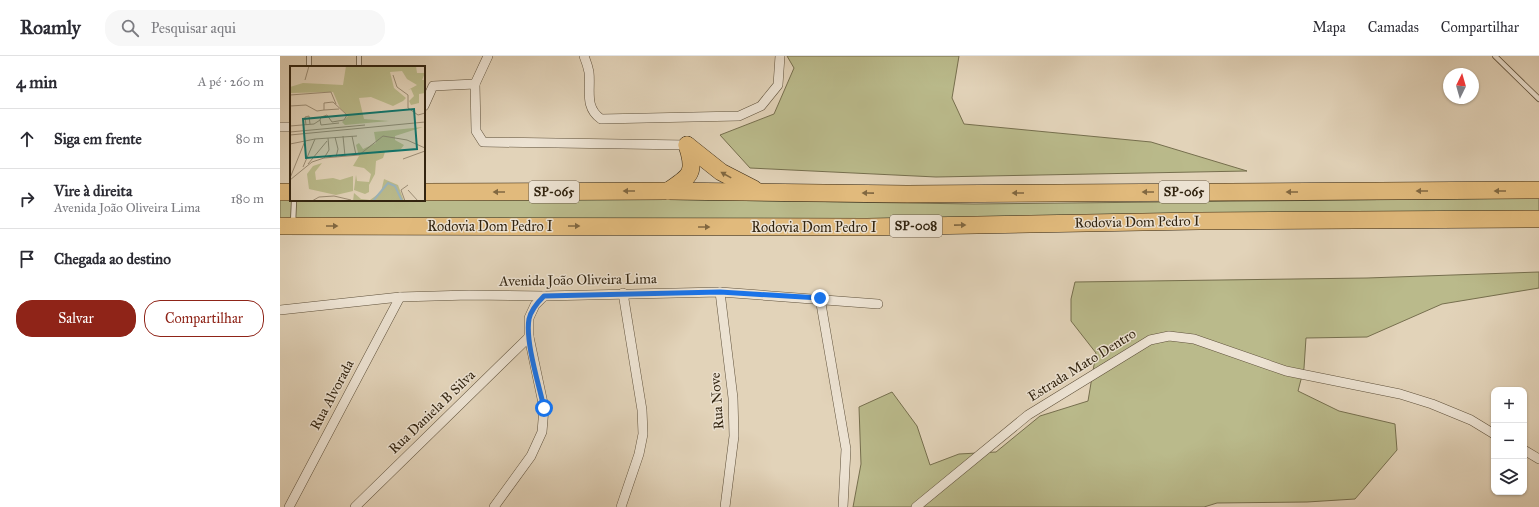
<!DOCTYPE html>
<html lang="pt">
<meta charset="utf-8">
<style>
body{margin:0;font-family:"IM FELL Great Primer",serif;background:#f7f7f7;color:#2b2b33}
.controls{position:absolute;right:12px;bottom:12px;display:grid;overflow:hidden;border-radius:8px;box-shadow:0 1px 3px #0004}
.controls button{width:36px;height:36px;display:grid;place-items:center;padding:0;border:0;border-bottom:1px solid #e1e1e2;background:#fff;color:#2b2b33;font:20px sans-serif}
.compass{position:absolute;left:1163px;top:12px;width:36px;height:36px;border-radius:50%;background:#fff;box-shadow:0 1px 3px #0004;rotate:5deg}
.stop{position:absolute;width:12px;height:12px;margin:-9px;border:3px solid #1a73e8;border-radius:50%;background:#fff}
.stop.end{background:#1a73e8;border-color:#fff;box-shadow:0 1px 4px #0008}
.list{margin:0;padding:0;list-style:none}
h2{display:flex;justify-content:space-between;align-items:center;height:52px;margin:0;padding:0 16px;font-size:17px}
h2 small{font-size:13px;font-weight:400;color:#7c7c81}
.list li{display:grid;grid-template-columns:26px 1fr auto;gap:12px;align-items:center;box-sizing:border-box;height:60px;padding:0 16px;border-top:1px solid #e1e1e2}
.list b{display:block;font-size:15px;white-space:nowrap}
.list p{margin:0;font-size:13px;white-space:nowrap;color:#7c7c81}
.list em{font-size:13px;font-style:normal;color:#7c7c81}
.actions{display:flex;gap:8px;padding:12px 16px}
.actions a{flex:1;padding:9px 0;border:1px solid #8f2418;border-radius:16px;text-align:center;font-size:14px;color:#8f2418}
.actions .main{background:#8f2418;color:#fff}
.icon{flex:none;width:22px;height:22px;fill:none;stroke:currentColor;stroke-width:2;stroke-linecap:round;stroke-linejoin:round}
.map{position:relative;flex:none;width:1259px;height:451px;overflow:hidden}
header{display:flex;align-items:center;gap:24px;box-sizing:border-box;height:56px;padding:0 20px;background:#fff;border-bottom:1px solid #e1e1e2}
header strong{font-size:19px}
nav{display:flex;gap:22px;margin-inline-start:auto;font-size:14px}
.search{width:280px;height:36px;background:#f7f7f7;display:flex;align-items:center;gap:10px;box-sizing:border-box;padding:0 14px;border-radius:16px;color:#7c7c81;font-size:15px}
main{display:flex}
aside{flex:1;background:#fff}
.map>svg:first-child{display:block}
</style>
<header>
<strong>Roamly</strong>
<div class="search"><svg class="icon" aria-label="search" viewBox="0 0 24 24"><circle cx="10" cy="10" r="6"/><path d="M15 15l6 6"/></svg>Pesquisar aqui</div>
<nav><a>Mapa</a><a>Camadas</a><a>Compartilhar</a></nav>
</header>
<main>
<aside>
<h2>4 min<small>A pé · 260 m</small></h2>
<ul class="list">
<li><svg class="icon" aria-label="ahead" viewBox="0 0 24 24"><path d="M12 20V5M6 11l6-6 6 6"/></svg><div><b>Siga em frente</b></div><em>80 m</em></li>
<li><svg class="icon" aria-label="right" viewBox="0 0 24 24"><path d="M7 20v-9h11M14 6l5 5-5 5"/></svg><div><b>Vire à direita</b><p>Avenida João Oliveira Lima</p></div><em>180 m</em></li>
<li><svg class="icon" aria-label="arrive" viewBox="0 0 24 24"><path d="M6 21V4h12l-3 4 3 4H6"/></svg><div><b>Chegada ao destino</b></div></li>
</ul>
<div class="actions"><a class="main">Salvar</a><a>Compartilhar</a></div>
</aside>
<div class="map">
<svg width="1259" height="451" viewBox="0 0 1259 451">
<rect width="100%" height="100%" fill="#e2d3b9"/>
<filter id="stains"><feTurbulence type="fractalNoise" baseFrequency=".005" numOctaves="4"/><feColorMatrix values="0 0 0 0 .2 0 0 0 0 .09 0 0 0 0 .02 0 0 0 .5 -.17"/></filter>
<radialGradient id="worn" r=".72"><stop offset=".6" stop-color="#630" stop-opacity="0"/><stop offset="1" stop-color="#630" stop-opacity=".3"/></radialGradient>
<!-- green -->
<g fill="#baba8b" stroke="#766f4e">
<path d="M507,0H679L672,42L684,68L871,86L967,115L656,121L470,112L440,79L494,58L514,12Z"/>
<path d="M295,142L694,148L1259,142V157L695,164L0,162V143L144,144Z"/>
<path d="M1259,216V232L1162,248L1087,281L1026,282L1024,312L1018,335L1059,355L1115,368L1117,394L1075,443L1027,446L937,447L924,451H573L581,408L579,351L612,336L637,370L650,409L679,398L716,396L760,360L808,345L816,297L791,265V243L795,226L1087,222Z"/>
</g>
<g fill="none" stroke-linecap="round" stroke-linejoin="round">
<defs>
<g id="lane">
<path d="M1215,0L1259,43"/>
<path d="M29,11V0"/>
<path d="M79,11V0"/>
<path d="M13,168L14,144"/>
</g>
<g id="street">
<path d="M304,0C306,5 308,11 309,16C311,34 304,51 321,63L459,60L481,50L498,29L500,0"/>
<path d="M195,28L208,0"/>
<path d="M144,50L153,30L195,28L196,75L203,86L407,89"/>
<path d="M0,71H11"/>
<path d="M440,236L453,342L454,380L445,451"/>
<path d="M540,242L566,393L563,451"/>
<path d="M0,254L120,241L189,239L264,240L440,236L598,248"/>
<path d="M1244,394L1259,403"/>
<path d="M9,451L120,241"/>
<path d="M75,451L249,281"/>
<path d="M214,451L251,400L262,376L264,352L249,281V262L255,249L264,240"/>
<path d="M341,451L359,398L363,378L362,354L343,237"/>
<path d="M636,451L748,359L870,284L889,280L914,283L1006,315L1120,338L1152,348L1191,364L1214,378"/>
</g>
<g id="highway">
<path d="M407,89L441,116L474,133"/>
<path d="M388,135C411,120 416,117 407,89"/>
<path d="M0,136H11"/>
<path d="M144,136L388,135L627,138L1259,134"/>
<path d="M0,170L587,171L919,165L1259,163"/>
</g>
</defs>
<!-- lane casing -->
<use href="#lane" stroke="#5e503a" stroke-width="6"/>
<!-- street casing -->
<use href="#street" stroke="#5e503a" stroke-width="10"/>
<!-- highway casing -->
<use href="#highway" stroke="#322410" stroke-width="18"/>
<!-- lane -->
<use href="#lane" stroke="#ece2d2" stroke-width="4.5"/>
<!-- street -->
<use href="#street" stroke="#ece2d2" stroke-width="9"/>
<!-- highway -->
<use href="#highway" stroke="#e1ba7c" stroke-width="17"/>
</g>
<!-- one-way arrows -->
<defs><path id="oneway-solid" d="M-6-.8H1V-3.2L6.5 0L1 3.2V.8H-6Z"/></defs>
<g fill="#816841">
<use href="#oneway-solid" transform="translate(446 119) rotate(-151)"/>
<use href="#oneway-solid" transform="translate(349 135) rotate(180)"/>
<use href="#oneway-solid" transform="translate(1142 135) rotate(180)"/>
<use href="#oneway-solid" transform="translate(1220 135) rotate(180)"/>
<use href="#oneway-solid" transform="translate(219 136) rotate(180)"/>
<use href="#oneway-solid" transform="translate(868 136) rotate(180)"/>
<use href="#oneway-solid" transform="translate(1012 136) rotate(180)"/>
<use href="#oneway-solid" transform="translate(588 137) rotate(-179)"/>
<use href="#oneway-solid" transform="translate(738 137) rotate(180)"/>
<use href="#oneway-solid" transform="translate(680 169) rotate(-1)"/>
<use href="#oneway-solid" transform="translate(52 170)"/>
<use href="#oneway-solid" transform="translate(294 170)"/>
<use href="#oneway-solid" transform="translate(424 171)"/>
</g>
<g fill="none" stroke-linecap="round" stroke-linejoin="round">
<!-- route -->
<path stroke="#1a73e8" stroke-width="5" d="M264,352C259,329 245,285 249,263C251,254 258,246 264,240L440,236L540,242"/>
</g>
<g text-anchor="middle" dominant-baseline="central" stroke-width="3" stroke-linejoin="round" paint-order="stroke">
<!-- shield labels -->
<g fill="#ece2d2" stroke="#6a5d4a" stroke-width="1">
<rect x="249" y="125" width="50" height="22" rx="3"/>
<rect x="879" y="125" width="50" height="22" rx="3"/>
<rect x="610" y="159" width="52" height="22" rx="3"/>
</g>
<g font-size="13" font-weight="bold" fill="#322410">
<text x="274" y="136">SP-065</text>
<text x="904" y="136">SP-065</text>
<text x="636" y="170">SP-008</text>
</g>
<!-- street labels -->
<g font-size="14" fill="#322410" stroke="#ece2d2">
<text transform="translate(857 166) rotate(-1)">Rodovia Dom Pedro I</text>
<text x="210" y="170">Rodovia Dom Pedro I</text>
<text x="534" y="171">Rodovia Dom Pedro I</text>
<text transform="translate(298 224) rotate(-1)">Avenida João Oliveira Lima</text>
<text transform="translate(802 309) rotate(-32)">Estrada Mato Dentro</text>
<text transform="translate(52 339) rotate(-62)">Rua Alvorada</text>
<text transform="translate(437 345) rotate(-94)">Rua Nove</text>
<text transform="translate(152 356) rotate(-44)">Rua Daniela B Silva</text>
</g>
</g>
<!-- overview -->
<g transform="translate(10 10)">
<rect width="135" height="135" fill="#e2d3b9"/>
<path d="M56,0H126L127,7H135L132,14H135V27L129,28V37L121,39L119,35L124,30L121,23L118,24L127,19L117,13L112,5L100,6L104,22L116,32L113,35L103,40L81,31L69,32L74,53L99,55L55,59L52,56L58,50L50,42L43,26L0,27V21L13,17L53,19ZM133,61L105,70V74L114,79L111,83L95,86L93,92L86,95L85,108L79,119V126L75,128L64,124L66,109L67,115L79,116L81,108L74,102L63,100L69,90L66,79L69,77L73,83L86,77L84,66ZM32,97L25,106L26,114L43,112L50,114L63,110V125L46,129L19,123L17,108L23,100ZM94,113L108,119L114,135H63L64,127L71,133L80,134L91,126Z" fill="#baba8b"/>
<path fill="none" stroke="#9bb4bb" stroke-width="2" d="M83,135L98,117L105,120L112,135"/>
<path fill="none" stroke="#9c8d75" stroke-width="1" d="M103,9L107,21L118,29V42L128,49L135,47M15,14L19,0M0,29L41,26L46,38M0,40L16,39L27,45L34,44V37L43,36L57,49L54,54L42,56L37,49L31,51L30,54M34,44L49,43M16,59L15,51L19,50L20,58M0,60L24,58L30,54L31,59L49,57M0,66L75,59M0,69L135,56M53,70L55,90M62,70L66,89M45,71L48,83L46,91M0,78L25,73L67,70M34,92L39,84L38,72M113,93L135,85M18,98L37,75M13,101L25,73M0,112L15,75M0,114L22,96L34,92L69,89L93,70L117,74L135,82M118,124L128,135M22,135L29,131L44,130L61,134M115,135L111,124L118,119"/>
<path fill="#0f766e" fill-opacity="0.15" stroke="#0f766e" stroke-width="2" d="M124,43L127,83L16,92L13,53Z"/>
<rect width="135" height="135" fill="none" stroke="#322410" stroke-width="2"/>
</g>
<rect width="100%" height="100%" filter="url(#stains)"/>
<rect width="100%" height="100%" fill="url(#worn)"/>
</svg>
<div class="controls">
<button>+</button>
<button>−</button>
<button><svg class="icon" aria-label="layers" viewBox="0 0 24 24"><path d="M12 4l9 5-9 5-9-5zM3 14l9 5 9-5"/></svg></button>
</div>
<svg class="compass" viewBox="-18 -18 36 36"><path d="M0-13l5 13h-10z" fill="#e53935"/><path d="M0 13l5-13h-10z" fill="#7c7c81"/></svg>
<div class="stop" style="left:264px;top:352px"></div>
<div class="stop end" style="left:540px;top:242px"></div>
</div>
</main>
